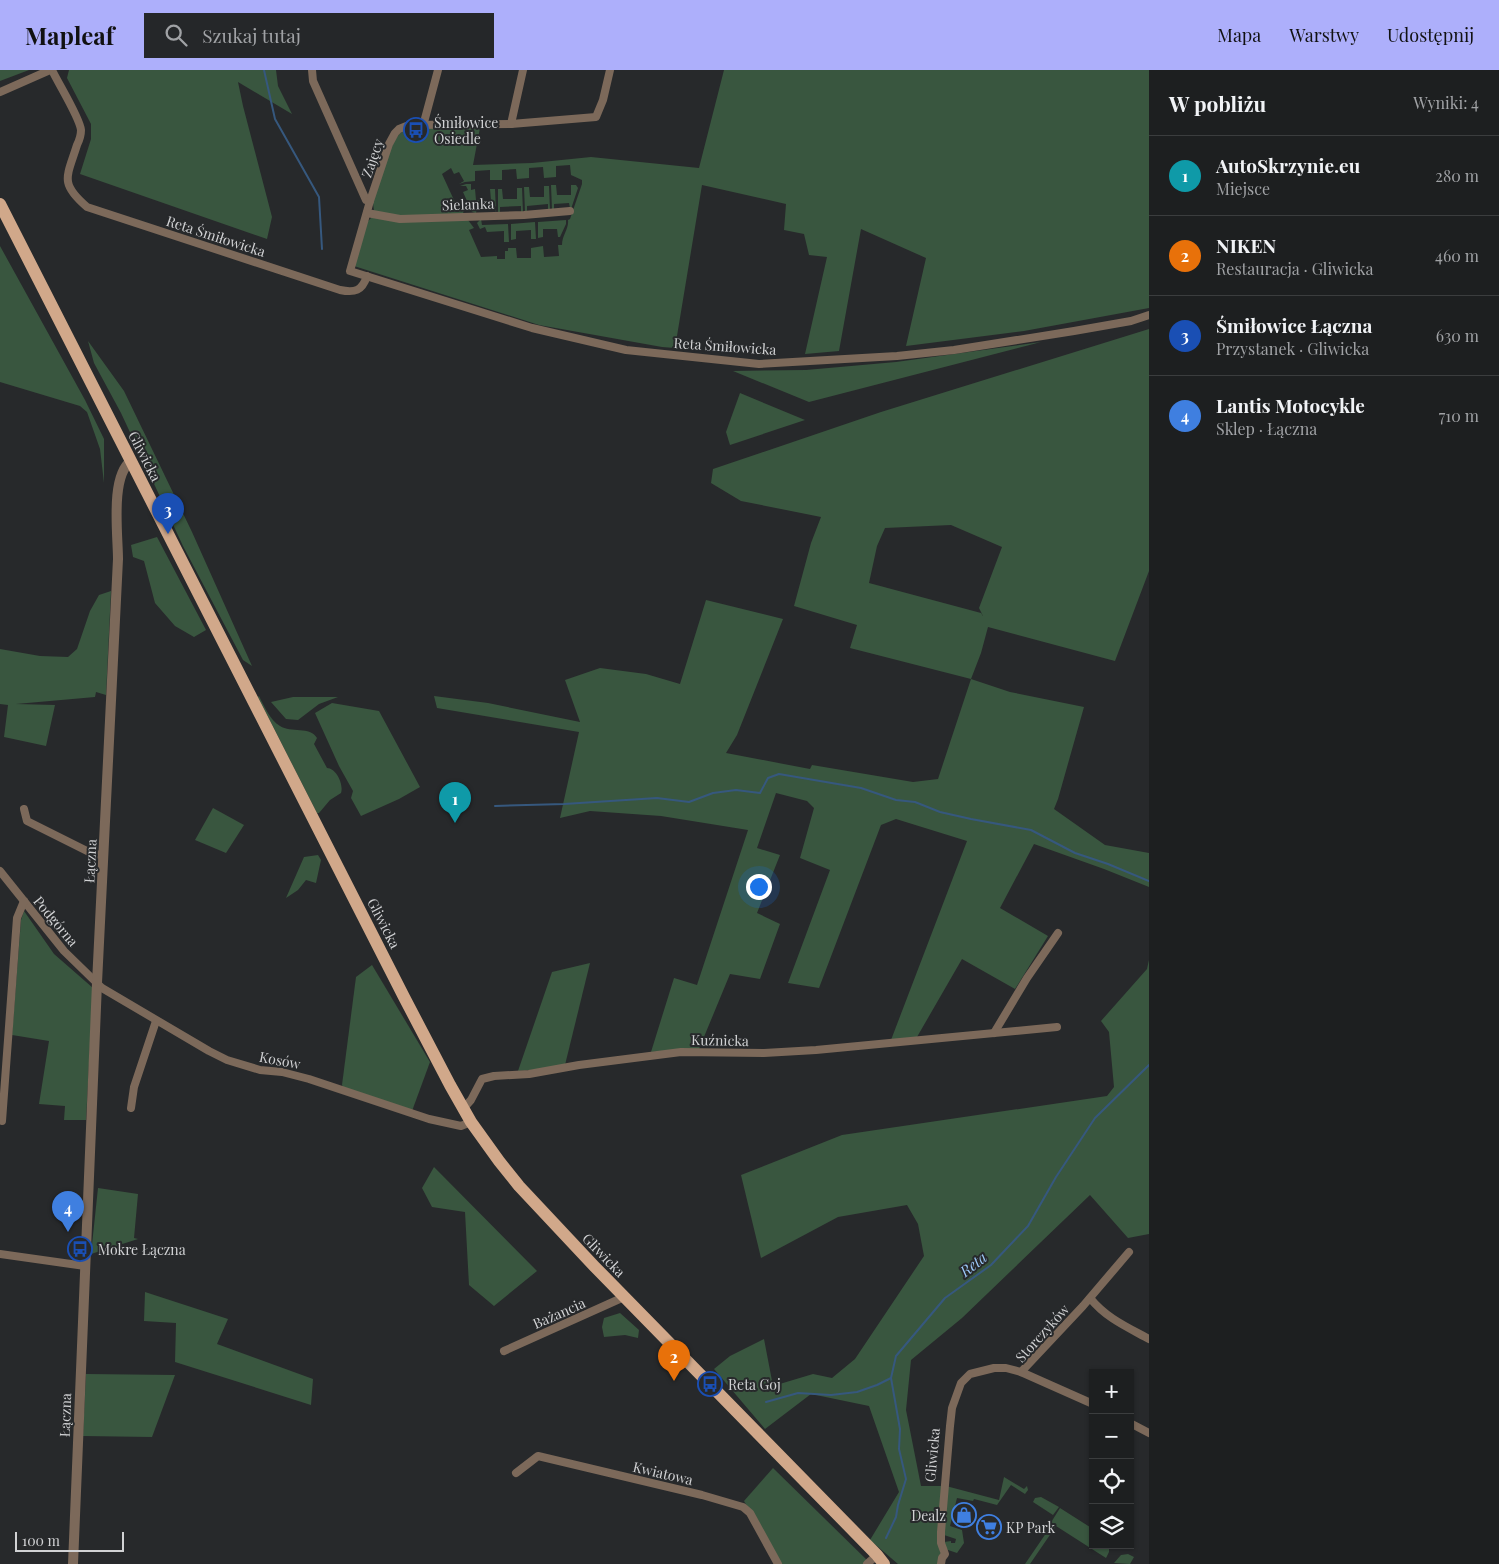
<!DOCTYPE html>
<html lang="pl">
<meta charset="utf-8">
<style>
body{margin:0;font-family:"Playfair Display",serif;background:#252729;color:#f1f3f6}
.controls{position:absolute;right:15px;bottom:15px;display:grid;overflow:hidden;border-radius:0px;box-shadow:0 1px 4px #0004}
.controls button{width:45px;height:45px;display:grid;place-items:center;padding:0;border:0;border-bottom:1px solid #3b3d3e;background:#1d1f20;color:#f1f3f6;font:25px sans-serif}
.scale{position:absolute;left:15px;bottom:12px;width:109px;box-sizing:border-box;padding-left:5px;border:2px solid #d1d2d4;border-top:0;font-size:14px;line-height:18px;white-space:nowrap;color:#d1d2d4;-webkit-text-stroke:4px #27292b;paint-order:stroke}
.you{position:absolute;left:758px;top:816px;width:18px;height:18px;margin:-12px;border:4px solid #fff;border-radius:50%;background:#1a73e8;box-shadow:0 0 0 8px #1a73e833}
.badge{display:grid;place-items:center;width:32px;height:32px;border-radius:50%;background:#adaffb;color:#fff;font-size:16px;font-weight:700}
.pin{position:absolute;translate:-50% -41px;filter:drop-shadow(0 1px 2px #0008)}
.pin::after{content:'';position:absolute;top:26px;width:18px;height:15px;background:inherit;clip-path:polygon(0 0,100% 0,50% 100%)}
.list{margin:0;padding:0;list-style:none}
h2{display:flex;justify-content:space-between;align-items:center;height:65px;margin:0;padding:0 20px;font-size:21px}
h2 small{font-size:16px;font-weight:400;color:#a0a2a5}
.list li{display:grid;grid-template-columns:32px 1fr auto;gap:15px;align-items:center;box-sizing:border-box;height:80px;padding:0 20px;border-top:1px solid #3b3d3e}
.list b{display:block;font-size:19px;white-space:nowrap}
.list p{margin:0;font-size:16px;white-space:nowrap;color:#a0a2a5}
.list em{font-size:16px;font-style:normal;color:#a0a2a5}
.icon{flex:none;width:28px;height:28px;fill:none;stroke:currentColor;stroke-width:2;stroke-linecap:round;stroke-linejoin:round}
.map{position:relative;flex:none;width:1149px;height:1494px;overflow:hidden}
header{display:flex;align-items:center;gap:30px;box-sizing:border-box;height:70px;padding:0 25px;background:#adaffb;color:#111}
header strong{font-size:24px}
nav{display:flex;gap:28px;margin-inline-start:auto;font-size:18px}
.search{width:350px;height:45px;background:#252729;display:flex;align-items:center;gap:12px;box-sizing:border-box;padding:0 18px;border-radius:0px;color:#a0a2a5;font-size:19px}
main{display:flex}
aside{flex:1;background:#1d1f20}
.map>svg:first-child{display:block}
</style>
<header>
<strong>Mapleaf</strong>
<div class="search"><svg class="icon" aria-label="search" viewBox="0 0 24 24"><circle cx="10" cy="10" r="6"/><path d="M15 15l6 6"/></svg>Szukaj tutaj</div>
<nav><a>Mapa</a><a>Warstwy</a><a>Udostępnij</a></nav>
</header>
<main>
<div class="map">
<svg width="1149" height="1494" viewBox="0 0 1149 1494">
<rect width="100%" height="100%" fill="#27292b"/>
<!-- green -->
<g fill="#39563f" fill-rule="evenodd">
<path d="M0,0H29L0,11Z"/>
<path d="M69,0H276L278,16L292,44L238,12L243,36L272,147L267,169L80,104L91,69V54L67,8Z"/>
<path d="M724,0H1149V238L1024,261L906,276L926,188L861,159L839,281L805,284L827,187L809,185L804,164L784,160L786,134L702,115L675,278L662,277L539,255L354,196L367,152L372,147L468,150L474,158L469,160L481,187L497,186V189H505V181H508V178H516L517,188H531V178L543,176L544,187L559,186L558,175H562C562,165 569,159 568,150L570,149L582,114V110L571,105L570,95L556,96V107L544,108L543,97L529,98V108L517,109L516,99L502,100V110H490V100L475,101V111L465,112L459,114L464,111L459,102L454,104L451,98L442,104L459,141L464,139L463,144L401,146L374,141L373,133C377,119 391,67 402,62C416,54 462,58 480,58L473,95L532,93L591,87L699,98Z"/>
<path d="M466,114H471V120L475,119L476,130H491L490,119H495L496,143L495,137L477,138L476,143L472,142L463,122L468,120L466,116H460Z"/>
<path d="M551,115H556L557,125H571V115H576L578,118L571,139L570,138L569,133L554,134V139L552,140Z"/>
<path d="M544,116H549L550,140H548V134L527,136V141L525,142L524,117H529L530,127H544Z"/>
<path d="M517,118H522L523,142H521V136L500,137V143H498V119H502L503,129H517Z"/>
<path d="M481,149L482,155L508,154L509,172H504V161L487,162L485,157L480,159L477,153Z"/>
<path d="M566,150V154L560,167H558L557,159H543V167L538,168V152Z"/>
<path d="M535,152L536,169H531V160L516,161V169L511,170V154Z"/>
<path d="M0,176L85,330L104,369V413L100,379L87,342L80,336L0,312Z"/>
<path d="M1149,259V501L1115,591L988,557L981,583L971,609L1010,622L1084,637L1058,729L1054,739L1105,775L1149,783V817L1104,799L1034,774L1000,838L1048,866L1015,919L962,889L917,967L891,970L967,771L896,749L881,755L819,918L788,913L830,800L800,788L814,738L807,731L776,723L757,778L780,785L757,843L780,854L760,909L730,904L699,979L651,982L674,908L697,915L748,760L661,746L590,741L560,748L579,662L437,638L434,626L488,633L580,652L565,610L600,598L646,604L680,614L706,530L783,549L737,665L726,683L810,699L812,695L913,712L938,709L971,609L850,578L857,555L794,536L811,473L821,447L741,431L711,413L713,399L881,342ZM951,455L1002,477L979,538L983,546L981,543L869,513L877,476L885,458Z"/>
<path d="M88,271L124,321L192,462L252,596L243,590L183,476L121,343L94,293Z"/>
<path d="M1041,272L809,332L733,301L806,300L896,292Z"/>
<path d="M740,323L805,350L730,375L726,362Z"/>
<path d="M157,467L206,560L194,567L175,556L155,533L144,491L133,487L131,475Z"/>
<path d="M111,521L106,625L96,622L95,627L16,634L55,635L46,676L4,667L8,635L0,634V579L40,586L68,587L77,579L90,541L99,525Z"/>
<path d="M259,626C264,636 270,650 280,656C291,663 310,656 317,668L314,674L327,698C336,698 344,714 341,723L330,730L319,743H317L258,627Z"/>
<path d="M293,627H338L319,634L298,650L286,649L271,632Z"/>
<path d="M332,633L379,641L420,717L399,729L361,746L351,728L353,721L339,696L315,643Z"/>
<path d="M213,738L244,755L226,783L195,770Z"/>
<path d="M318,785L321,790L316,813L306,810L298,820L286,828L304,787Z"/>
<path d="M24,841L54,884L93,918L86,1050H64L65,1036L39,1034L49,971L12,965L21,850Z"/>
<path d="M1149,890V1164L1128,1168L1090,1125L962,1248L911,1290L906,1340L921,1416H943L940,1477L941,1485L939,1494H898L870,1470L899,1422L869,1336L811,1324L765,1359L714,1299L730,1286L764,1269L773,1316L813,1304L832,1308L855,1289L924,1186L918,1154L907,1135L838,1147L761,1188L741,1105L842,1065L1107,1026L1114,1017L1109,962L1101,951L1147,899Z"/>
<path d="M590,893L565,995L543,999L518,1001L552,902Z"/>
<path d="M372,895L430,992L412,1041L345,1022L342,1015L356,907Z"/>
<path d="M434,1097L537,1201L494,1236L469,1215L465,1142L432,1137L422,1118Z"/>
<path d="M98,1118L138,1124L134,1168L138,1169L91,1184Z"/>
<path d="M145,1222L228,1249L217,1274L313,1309L311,1335L175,1292L176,1253L144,1251Z"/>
<path d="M620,1243L639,1260L638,1268L625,1265L604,1267L602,1257L604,1248Z"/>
<path d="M86,1304L175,1305L152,1367L83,1366Z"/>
<path d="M773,1398L871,1494H782L744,1431Z"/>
<path d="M1004,1407L1024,1419L1027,1416L1028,1420L1025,1424L1011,1415L997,1435L974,1429L973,1431L957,1428L950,1456L962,1460L964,1473L957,1483L945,1479L944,1472L951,1471V1473H955L956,1469L944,1465L946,1416L999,1430Z"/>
<path d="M1041,1427L1059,1437L1053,1445L1033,1432L1035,1428Z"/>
<path d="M1060,1438L1093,1459V1475H1109V1482L1106,1488L1056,1456L1030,1494H1025L1051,1456L1050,1454Z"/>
<path d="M1128,1484L1134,1487L1130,1494L1114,1493L1121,1485Z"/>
</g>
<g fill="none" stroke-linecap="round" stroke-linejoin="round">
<!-- stream -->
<g stroke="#36587e" stroke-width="2">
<path d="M264,0L275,49L319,127L322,179"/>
<path d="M495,736L564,734L657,728L689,732L713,723L736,720L760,723L768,708L779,704L861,718L896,730L915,732L940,742L971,749L1031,760L1075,783L1108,794L1149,811"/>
<path d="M766,1332L798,1323L831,1325L857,1322L877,1315L891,1308L896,1286L945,1228L991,1195L1028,1156L1056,1107L1095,1048L1149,995"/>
<path d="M886,1468L896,1447L898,1435L906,1409L899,1379L900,1359L891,1308"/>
</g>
<!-- minor -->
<g stroke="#7c695a" stroke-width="8">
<path d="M52,0C58,13 80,48 81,60C81,65 79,71 77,75C67,107 59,113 87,137L340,220C355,223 362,221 367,206"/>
<path d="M312,0L313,11L366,130L370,131"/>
<path d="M610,0L603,30L596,47L511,54L409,55L399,59L395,63L389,74L370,131L350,201L532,258L626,280L759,294L897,286L954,280L1074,261L1131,251L1149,245"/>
<path d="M0,22L50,0"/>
<path d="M511,54L523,0"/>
<path d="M423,56L438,0"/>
<path d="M367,143L400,149L524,145L570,141"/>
<path d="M24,739L27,751L93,784L104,785"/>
<path d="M0,801L64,881L102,918L209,981L227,990L260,1000L282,1002L309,1009L429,1049L461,1056L471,1052"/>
<path d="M994,963L1027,908L1058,863"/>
<path d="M131,1038L134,1017L156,951"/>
<path d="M463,1039L471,1030L482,1009L494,1006L529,1004L579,995L681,982L764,983L816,980L1057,957"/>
<path d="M2,1051L17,848L24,831"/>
<path d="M0,1184L85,1196"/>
<path d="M1090,1228C1106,1248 1127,1257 1149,1269"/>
<path d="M504,1281L624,1227"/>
<path d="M1021,1302L1083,1236L1129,1182"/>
<path d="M1130,1353L1149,1363"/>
<path d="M516,1403L538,1386L702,1425L743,1437L750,1443L778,1494"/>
<path d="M867,1494L877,1485"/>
<path d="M941,1494L942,1488L945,1484L941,1473V1462L950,1356L952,1338L961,1313L970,1304L994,1298H1006L1021,1302L1093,1334"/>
</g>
<!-- tertiary -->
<path stroke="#7c695a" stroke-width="10" d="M73,1494L97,913L118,489C118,465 110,406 131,391"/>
<!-- primary -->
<path stroke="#d1a88a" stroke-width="12" d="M0,134L404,927L450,1015L471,1052L499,1091L519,1116L594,1196L877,1485L884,1494"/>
</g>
<!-- icons -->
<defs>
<symbol id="bus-ring" viewBox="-11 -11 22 22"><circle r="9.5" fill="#27292b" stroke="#1a4fb4" stroke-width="1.5"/><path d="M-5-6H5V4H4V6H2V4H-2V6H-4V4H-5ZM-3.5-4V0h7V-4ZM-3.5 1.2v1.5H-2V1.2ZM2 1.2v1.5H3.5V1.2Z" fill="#1a4fb4"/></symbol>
<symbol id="shop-ring" viewBox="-11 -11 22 22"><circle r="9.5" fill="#27292b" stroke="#3f7fe0" stroke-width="1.5"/><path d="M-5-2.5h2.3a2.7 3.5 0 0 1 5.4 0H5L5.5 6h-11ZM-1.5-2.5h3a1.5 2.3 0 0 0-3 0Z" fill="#3f7fe0"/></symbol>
<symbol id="supermarket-ring" viewBox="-11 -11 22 22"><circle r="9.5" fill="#27292b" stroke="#3f7fe0" stroke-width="1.5"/><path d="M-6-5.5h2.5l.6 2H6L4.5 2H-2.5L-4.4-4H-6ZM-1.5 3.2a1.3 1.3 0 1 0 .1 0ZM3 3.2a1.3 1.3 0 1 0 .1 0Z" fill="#3f7fe0"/></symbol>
</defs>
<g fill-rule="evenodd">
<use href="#bus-ring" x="402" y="46" width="28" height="28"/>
<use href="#bus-ring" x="66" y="1165" width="28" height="28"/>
<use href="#bus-ring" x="696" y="1300" width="28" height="28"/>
<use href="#shop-ring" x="950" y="1431" width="28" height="28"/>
<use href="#supermarket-ring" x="975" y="1443" width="28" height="28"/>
</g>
<g text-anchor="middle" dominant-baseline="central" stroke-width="4" stroke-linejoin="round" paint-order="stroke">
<!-- poi labels -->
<g font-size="14" fill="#d1d2d4" stroke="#27292b" text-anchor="start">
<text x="434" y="52">Śmiłowice<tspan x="434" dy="16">Osiedle</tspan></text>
<text x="98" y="1179">Mokre Łączna</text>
<text x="728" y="1314">Reta Goj</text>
<text x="946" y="1445" text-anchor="end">Dealz</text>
<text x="1006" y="1457">KP Park</text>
</g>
<!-- street labels -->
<g font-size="14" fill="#d1d2d4" stroke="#27292b">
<text transform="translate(372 88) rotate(-71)">Zajęcy</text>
<text transform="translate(468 134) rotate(-2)">Sielanka</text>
<text transform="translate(216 166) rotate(18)">Reta Śmiłowicka</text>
<text transform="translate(725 276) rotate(4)">Reta Śmiłowicka</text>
<text transform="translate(145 386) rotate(63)">Gliwicka</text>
<text transform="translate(90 791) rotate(-87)">Łączna</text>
<text transform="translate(56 851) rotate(50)">Podgórna</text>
<text transform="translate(384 853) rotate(63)">Gliwicka</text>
<text transform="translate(720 970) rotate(1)">Kuźnicka</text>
<text transform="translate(280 990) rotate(11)">Kosów</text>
<text transform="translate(604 1185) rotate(46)">Gliwicka</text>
<text transform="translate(559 1243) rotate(-24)">Bażancia</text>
<text transform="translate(1042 1263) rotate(-48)">Storczyków</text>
<text transform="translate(65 1345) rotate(-88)">Łączna</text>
<text transform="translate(932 1385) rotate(-85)">Gliwicka</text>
<text transform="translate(663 1403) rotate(13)">Kwiatowa</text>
</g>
<!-- water labels -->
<g font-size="15" font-style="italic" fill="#9cc7f8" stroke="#27292b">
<text transform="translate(973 1194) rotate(-38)">Reta</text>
</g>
</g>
</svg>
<div class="controls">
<button>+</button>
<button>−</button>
<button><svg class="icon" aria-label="locate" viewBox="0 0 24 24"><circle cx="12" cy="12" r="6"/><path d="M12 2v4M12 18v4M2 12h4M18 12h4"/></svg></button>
<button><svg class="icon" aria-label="layers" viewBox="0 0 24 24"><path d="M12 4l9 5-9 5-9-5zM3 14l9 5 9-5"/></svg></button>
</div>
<div class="scale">100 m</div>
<div class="you"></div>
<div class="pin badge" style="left:455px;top:753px;background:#0f9aa8">1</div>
<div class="pin badge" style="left:674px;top:1311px;background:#e8710a">2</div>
<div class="pin badge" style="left:168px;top:464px;background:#1a4fb4">3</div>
<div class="pin badge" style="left:68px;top:1162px;background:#3f7fe0">4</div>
</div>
<aside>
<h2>W pobliżu<small>Wyniki: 4</small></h2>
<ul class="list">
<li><span class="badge" style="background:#0f9aa8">1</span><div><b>AutoSkrzynie.eu</b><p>Miejsce</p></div><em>280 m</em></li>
<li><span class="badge" style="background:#e8710a">2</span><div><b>NIKEN</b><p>Restauracja · Gliwicka</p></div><em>460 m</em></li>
<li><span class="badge" style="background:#1a4fb4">3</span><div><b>Śmiłowice Łączna</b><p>Przystanek · Gliwicka</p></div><em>630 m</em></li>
<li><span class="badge" style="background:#3f7fe0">4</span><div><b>Lantis Motocykle</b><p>Sklep · Łączna</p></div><em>710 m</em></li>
</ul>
</aside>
</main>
